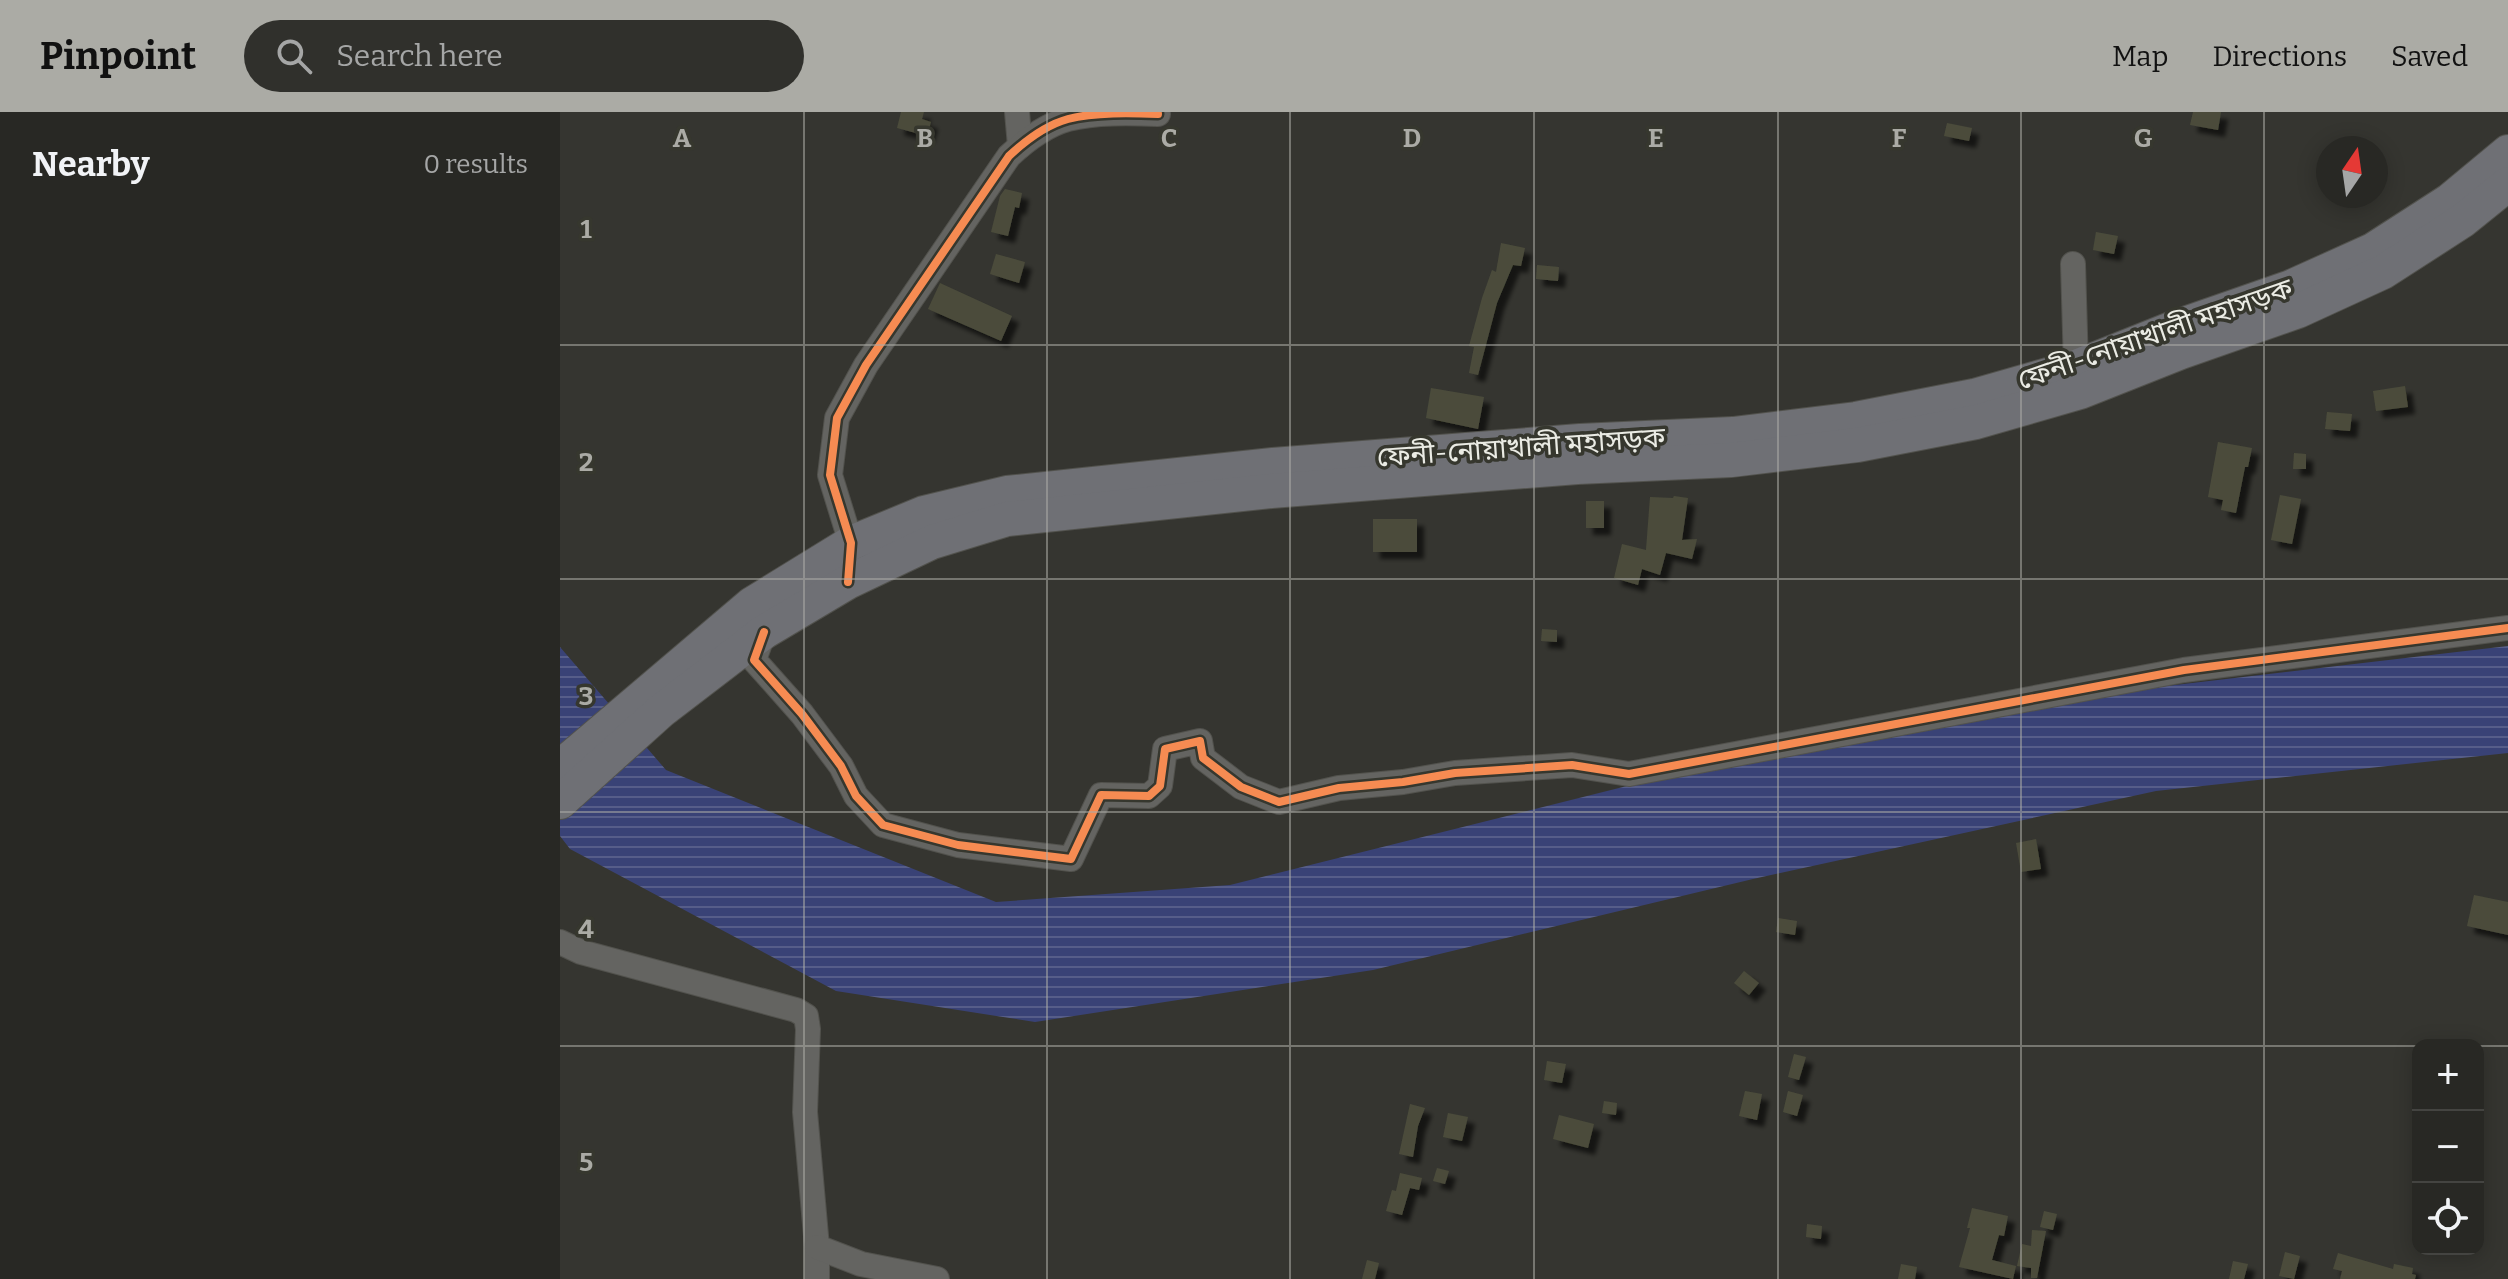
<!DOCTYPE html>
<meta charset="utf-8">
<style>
body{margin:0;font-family:Bitter,"Noto Sans Bengali",serif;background:#30302c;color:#f1f3f6}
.controls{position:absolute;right:24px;bottom:24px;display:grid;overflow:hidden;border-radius:16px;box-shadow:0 4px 20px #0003}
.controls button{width:72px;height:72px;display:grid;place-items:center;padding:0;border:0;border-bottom:2px solid #444441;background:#282824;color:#f1f3f6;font:40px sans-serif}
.compass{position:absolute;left:1756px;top:24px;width:72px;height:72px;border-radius:50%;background:#282824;box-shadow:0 4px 20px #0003;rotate:13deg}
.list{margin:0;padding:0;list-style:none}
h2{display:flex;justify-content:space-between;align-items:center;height:104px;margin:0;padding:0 32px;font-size:34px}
h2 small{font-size:26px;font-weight:400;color:#a5a6a6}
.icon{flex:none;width:44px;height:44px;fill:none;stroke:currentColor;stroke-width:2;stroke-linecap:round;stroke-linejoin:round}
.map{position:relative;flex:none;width:1948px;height:1167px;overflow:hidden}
header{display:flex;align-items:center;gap:48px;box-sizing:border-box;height:112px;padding:0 40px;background:#ababa5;color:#111}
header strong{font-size:38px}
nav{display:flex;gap:44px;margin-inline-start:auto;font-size:28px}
.search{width:560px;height:72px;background:#30302c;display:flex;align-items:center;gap:20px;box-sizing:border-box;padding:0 28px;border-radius:44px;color:#a5a6a6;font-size:30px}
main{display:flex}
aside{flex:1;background:#282824}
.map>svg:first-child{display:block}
</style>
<header>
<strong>Pinpoint</strong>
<div class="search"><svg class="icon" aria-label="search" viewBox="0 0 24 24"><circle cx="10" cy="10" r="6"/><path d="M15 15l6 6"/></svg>Search here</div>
<nav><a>Map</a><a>Directions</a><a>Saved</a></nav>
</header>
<main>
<aside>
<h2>Nearby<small>0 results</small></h2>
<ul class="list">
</ul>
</aside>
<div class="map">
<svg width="1948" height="1167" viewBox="0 0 1948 1167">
<defs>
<pattern id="water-rules" width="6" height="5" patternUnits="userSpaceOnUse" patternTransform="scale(2)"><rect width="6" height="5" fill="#394276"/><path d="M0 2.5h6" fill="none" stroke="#565d89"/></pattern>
<filter id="shadow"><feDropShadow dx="7" dy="7" stdDeviation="2" flood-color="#0009"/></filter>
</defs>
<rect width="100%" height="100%" fill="#353530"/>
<!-- water -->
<path fill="url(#water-rules)" d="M1948,534V641L1596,679L1193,767L813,858L475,910L276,879L10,737L0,724V535L106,658L436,790L670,773L1075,672L1564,579Z"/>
<!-- building -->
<g fill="#4b4c3b" filter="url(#shadow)">
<path d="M341,0H364L362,7L371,10L367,24L337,16Z"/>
<path d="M1633,0H1661L1658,18L1630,13Z"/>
<path d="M1387,11L1412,16L1409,29L1384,24Z"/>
<path d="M445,77L462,81L459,96L455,95L448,124L431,120L440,84Z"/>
<path d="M1536,120L1558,124L1554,142L1533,138Z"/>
<path d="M941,131L965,136L961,154L953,153L937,191L918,263L909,261L914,235L909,234L922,186L932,158L936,160Z"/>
<path d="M436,142L465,150L459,171L430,162Z"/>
<path d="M977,153L999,155L998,169L976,167Z"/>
<path d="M380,171L452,204L441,229L368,197Z"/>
<path d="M1845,274L1848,295L1816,299L1813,279Z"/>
<path d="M871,276L924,285L918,317L866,306Z"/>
<path d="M1767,300L1792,302L1790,319L1765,317Z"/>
<path d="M1658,330L1692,336L1688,355H1685L1676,401L1661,398L1663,388L1648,385Z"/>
<path d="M1734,341L1746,342V357H1733Z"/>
<path d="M1720,383L1741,387L1732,432L1711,428Z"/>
<path d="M1114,384L1128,386L1122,428L1137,427L1132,447L1106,441L1100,463L1082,457L1078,473L1054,466L1062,432L1086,438L1090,385L1113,386Z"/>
<rect x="1026" y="389" width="18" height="27"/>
<rect x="813" y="407" width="44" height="33"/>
<path d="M982,517L997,518V530L981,529Z"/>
<path d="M1476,727L1481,757L1461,760L1456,731Z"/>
<path d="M1914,783L1948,790V823L1907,814Z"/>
<path d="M1218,806L1237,809L1235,823L1216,820Z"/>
<path d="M1184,859L1199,871L1189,883L1174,871Z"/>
<path d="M1234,942L1246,945L1239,968L1228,965Z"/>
<path d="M987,949L1006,952L1002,971L984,968Z"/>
<path d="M1185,979L1202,982L1197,1008L1179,1004Z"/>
<path d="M1228,979L1243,983L1237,1004L1223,1000Z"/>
<path d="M1044,989L1057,991L1056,1003L1042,1001Z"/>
<path d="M850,992L865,996L858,1014L853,1045L839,1042Z"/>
<path d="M888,1001L908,1005L902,1029L883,1025Z"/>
<path d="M999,1003L1034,1012L1028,1036L993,1027Z"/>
<path d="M877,1056L889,1059L885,1072L873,1069Z"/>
<path d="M840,1061L862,1066L859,1078L850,1076L842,1103L826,1099L832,1078L836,1079Z"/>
<path d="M1412,1096L1448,1104L1444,1124L1439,1123L1432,1148L1456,1154L1453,1167L1399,1155L1410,1116H1407Z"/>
<path d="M1484,1099L1497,1102L1493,1118L1480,1115Z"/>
<path d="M1247,1112L1262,1114L1261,1127L1246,1125Z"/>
<path d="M1472,1118L1486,1119L1477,1166H1471V1156L1457,1154L1462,1132L1471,1134Z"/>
<path d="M1725,1140L1740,1144L1734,1167L1719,1164Z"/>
<path d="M1778,1141L1833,1157L1834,1152L1853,1156L1852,1162L1856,1163L1855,1167H1780L1782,1159L1773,1157Z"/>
<path d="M807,1148L819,1151L815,1167H802Z"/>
<path d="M1673,1149L1688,1152L1684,1167H1669Z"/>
<path d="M1341,1152L1357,1155L1355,1167H1338Z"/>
</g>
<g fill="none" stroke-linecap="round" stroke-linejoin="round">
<defs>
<g id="minor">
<path d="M457,0L460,34"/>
<path d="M1511,268L1516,255L1513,152"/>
<path d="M290,444L291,431L270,363L277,306L306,253L449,44C465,29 486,13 508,7C535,0 571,1 598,2"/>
<path d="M204,520L194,548L242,602L281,654L296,684L323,713L398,733L511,747L541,683L589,684L600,674L605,637L640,629L643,646L681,675L719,690L779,676L843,670L895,661L1012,653L1069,662L1624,558L1948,516"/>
<path d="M0,830L21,840L236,898L246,904L248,917L245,1000L257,1135V1167"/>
<path d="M257,1135L301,1152L377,1167"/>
</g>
<g id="highway">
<path d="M0,655L192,492L291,431L364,401L447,381L713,353L1020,329L1173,322L1296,307L1414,284L1516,255L1616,215L1731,175L1813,138L1889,89L1948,40"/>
<path d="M0,690L101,599L204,520L288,470L372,430L447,407L711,379L1017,355L1171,348L1297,333L1416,310L1520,280L1621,240L1738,199L1823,160L1902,109L1948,72"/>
</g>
</defs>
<!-- minor casing -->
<use href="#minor" stroke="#52524d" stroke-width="26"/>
<!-- highway casing -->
<use href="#highway" stroke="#52524d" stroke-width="36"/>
<!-- minor -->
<use href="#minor" stroke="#646461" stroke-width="24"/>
<!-- highway -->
<use href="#highway" stroke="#6f7075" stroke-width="34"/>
<defs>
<g id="cycleway">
<path d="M288,470L291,431L270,363L277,306L306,253L449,44C465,29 486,13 508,7C535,0 571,1 598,2"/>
<path d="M204,520L194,548L242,602L281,654L296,684L323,713L398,733L511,747L541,683L589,684L600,674L605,637L640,629L643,646L681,675L719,690L779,676L843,670L895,661L1012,653L1069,662L1624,558L1948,516"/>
</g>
</defs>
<!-- cycleway casing -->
<use href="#cycleway" stroke="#36372e" stroke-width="13"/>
<!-- cycleway -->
<use href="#cycleway" stroke="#f68b52" stroke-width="8"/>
</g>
<!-- grid -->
<path fill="none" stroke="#ababa5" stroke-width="2" stroke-opacity="0.55" d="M244,0V1167M487,0V1167M730,0V1167M974,0V1167M1218,0V1167M1461,0V1167M1704,0V1167M0,233H1948M0,467H1948M0,700H1948M0,934H1858M1918,934H1948"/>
<g text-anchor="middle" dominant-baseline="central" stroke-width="7" stroke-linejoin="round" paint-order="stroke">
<!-- street labels -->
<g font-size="28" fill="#eaebe4" stroke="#36372e">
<text transform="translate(1595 222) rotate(-19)">ফেনী-নোয়াখালী মহাসড়ক</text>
<text transform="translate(961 335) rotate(-4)">ফেনী-নোয়াখালী মহাসড়ক</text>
</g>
</g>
<g font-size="26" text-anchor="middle" font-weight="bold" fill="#ababa5" stroke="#36372e" stroke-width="7" stroke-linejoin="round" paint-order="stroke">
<text x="122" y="35">A</text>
<text x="365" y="35">B</text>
<text x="609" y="35">C</text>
<text x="852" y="35">D</text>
<text x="1096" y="35">E</text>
<text x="1339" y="35">F</text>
<text x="1583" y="35">G</text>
<text x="26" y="126">1</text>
<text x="26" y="359">2</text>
<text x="26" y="593">3</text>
<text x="26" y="826">4</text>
<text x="26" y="1059">5</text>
</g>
</svg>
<div class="controls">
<button>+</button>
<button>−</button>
<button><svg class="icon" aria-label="locate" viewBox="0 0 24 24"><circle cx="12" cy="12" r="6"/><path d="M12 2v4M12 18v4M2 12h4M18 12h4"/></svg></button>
</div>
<svg class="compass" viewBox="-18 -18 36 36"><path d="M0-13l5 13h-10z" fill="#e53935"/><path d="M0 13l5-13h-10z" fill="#a5a6a6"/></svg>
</div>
</main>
